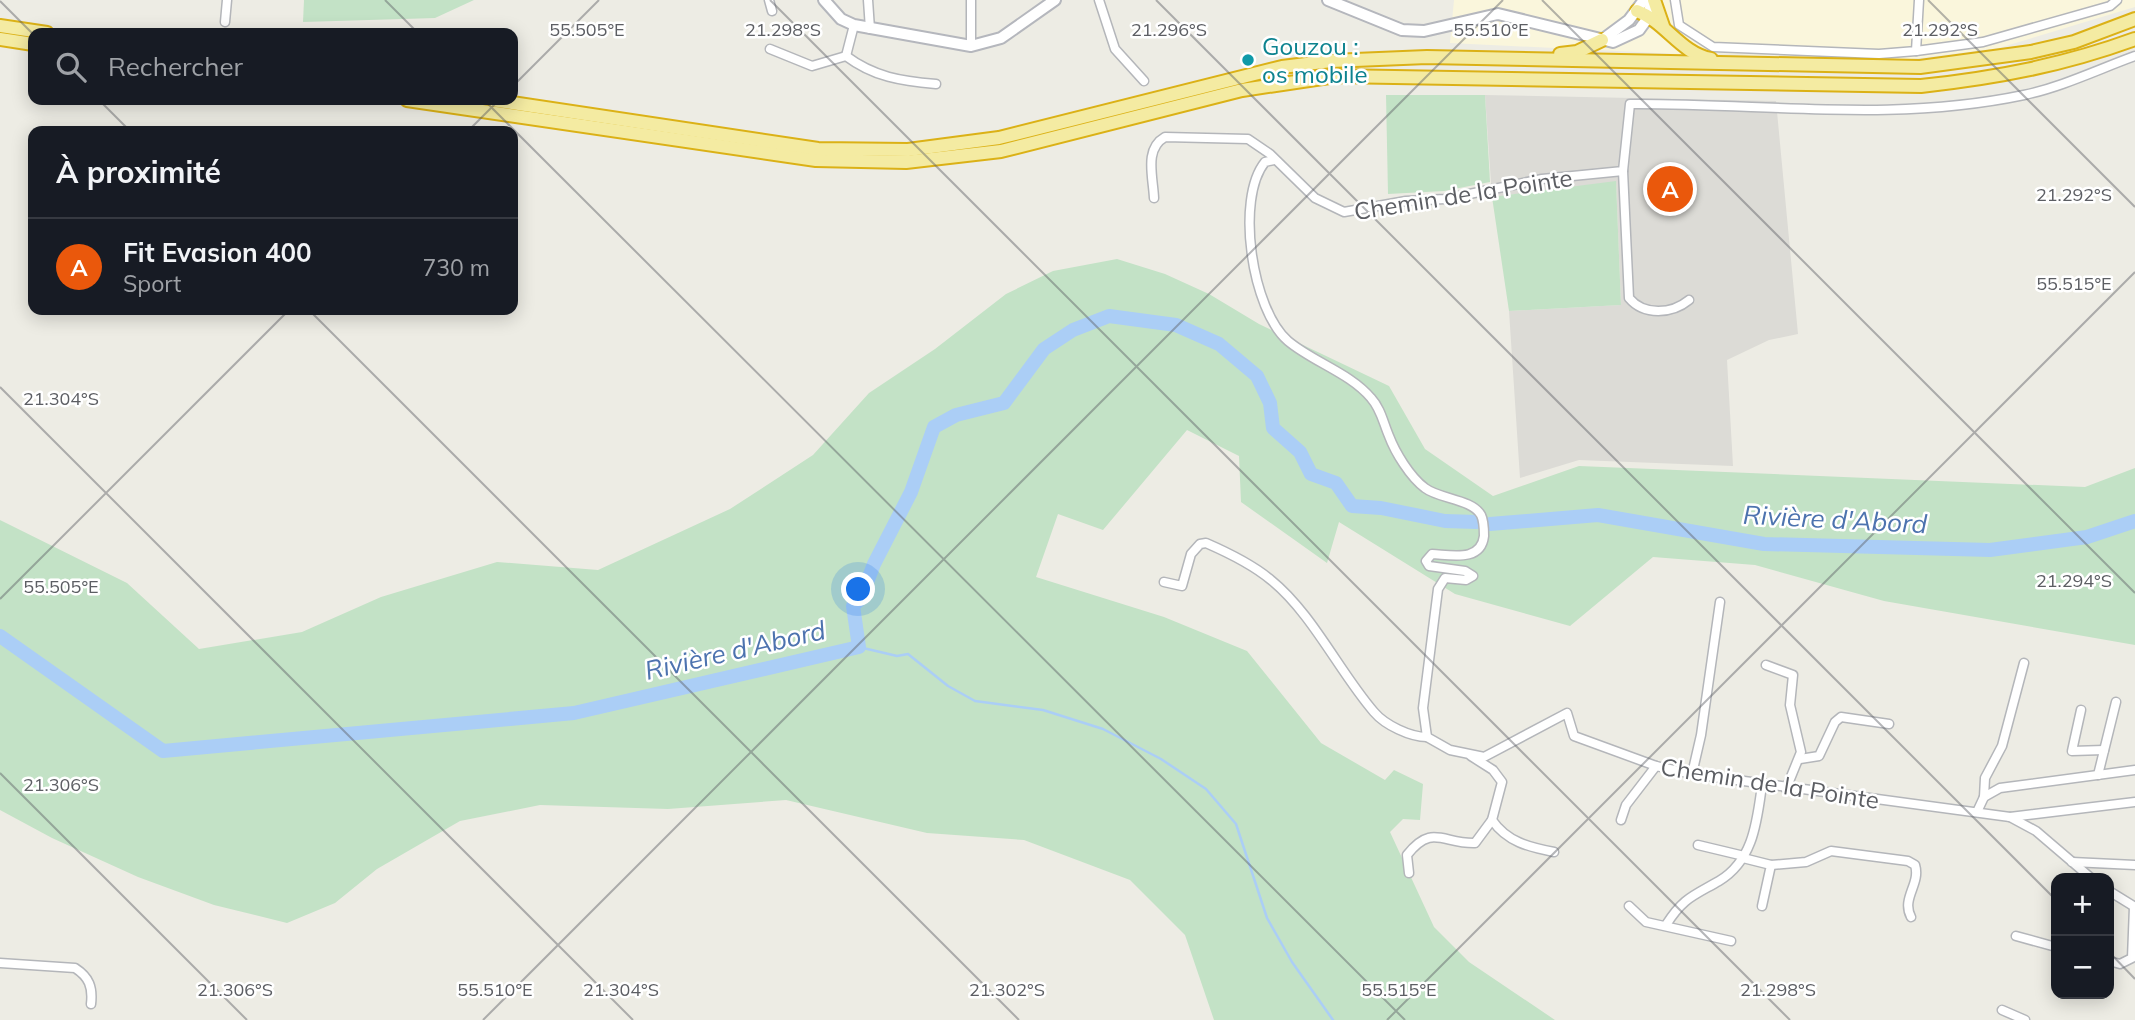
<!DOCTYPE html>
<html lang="fr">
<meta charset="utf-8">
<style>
body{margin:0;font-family:Mulish,sans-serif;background:#242831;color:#f1f3f6}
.controls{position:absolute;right:21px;bottom:21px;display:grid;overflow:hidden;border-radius:14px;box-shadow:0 4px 18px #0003}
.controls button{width:63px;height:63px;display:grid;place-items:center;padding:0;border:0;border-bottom:2px solid #363941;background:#171b24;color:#f1f3f6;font:35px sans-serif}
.you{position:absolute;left:859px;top:590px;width:24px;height:24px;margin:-18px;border:5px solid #fff;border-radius:50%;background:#1a73e8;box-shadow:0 0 0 10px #1a73e833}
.badge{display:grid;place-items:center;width:46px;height:46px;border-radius:50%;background:#ea580c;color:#fff;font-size:23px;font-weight:700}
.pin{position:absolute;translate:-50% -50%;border:4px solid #fff;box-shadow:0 2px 7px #0006}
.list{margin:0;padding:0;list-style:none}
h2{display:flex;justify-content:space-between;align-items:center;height:91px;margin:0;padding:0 28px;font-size:30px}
h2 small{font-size:23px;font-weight:400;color:#9ea1a6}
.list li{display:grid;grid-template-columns:46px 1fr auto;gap:21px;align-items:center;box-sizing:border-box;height:98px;padding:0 28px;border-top:2px solid #363941}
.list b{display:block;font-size:26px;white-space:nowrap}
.list p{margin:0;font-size:23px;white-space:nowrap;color:#9ea1a6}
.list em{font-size:23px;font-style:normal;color:#9ea1a6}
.icon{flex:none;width:38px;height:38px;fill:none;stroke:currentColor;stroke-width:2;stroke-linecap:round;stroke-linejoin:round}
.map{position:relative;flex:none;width:2135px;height:1020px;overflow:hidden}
.search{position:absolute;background:#171b24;box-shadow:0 4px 18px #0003;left:28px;top:28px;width:490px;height:77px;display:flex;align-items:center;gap:18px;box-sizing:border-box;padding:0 24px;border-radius:14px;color:#9ea1a6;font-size:26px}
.panel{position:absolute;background:#171b24;box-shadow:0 4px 18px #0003;left:28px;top:126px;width:490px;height:189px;border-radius:14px}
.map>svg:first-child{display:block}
</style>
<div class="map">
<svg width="2135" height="1020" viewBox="0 0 2135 1020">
<rect width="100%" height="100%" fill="#edece4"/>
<!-- commercial -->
<path fill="#faf6dc" d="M1454,0H2135V7L1999,48L1903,60L1716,53L1679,54L1450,43Z"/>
<!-- industrial -->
<path fill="#dcdbd6" d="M1485,95L1776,101L1798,334L1769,340L1727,360L1733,466L1579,460L1520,478L1509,311L1621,305L1616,182L1492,197Z"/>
<!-- green -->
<g fill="#c3e2c6">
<path d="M304,0H474L435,18L303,22Z"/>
<path d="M1386,95H1485L1490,182L1444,191L1388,194Z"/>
<path d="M1616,181L1621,305L1509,311L1492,197Z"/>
<path d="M1117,259L1165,274L1209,294L1259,324L1389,386L1425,449L1493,496L1579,466L2085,487L2135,468V645L1884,601L1755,565L1653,557L1570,626L1455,594L1339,522L1327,563L1241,502L1239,456L1187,430L1103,530L1058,514L1036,577L1164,617L1247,651L1321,743L1385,780L1394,770L1423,784L1420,820L1403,819L1390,832L1434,927L1469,962L1555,1020H1214L1185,935L1130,880L1024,840L927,833L786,800L668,809L540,805L460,821L377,869L335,903L287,923L214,905L138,877L52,838L0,810V520L127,583L199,649L302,632L381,597L497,562L598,570L730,509L813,455L869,393L935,349L1006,294L1053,271Z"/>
</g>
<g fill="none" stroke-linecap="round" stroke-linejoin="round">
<!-- stream -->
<path stroke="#abcef6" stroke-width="2.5" d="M859,647L897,656L908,654L948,686L975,701L1043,710L1103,729L1161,759L1206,789L1236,824L1267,918L1292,962L1333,1020"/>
<!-- river -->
<g stroke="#abcef6" stroke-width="14">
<path d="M1490,524L1598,515L1764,544L1990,550L2087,537L2135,521"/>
<path d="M0,636L163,751L574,713L859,647L853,606L861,598L874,564L911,492L934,427L956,415L1004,403L1044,349L1073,330L1109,316L1176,325L1219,344L1257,376L1270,403L1273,428L1300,452L1311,474L1336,483L1352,506L1381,508L1445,521L1477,522"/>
</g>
<defs>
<g id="minor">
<path d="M769,0L772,11"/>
<path d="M868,0L870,29"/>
<path d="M1099,0L1115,49L1144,81"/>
<path d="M1675,0L1679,25L1713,47L1879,54L1916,51L1919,0"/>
<path d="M225,22L227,0"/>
<path d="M971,46V0"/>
<path d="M770,49L812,66L846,56C874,77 901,81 936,84"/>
<path d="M1916,51L1983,42L2110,6L2117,0"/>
<path d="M846,56L854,25"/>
<path d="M1274,160L1265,162C1235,199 1252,310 1288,341C1313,362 1350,373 1371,398C1381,409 1383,422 1389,436C1395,452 1410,477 1425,488C1439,499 1472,499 1481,515C1484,521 1484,529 1484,536C1481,562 1452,555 1432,554L1426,561L1429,566L1465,571L1473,576L1466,580L1445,578L1438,589L1423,708L1427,737L1450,750L1484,757L1567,713L1574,736L1656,766L1692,774L2010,817L2036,831L2091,878"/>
<path d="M1623,171L1629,298C1644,316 1672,314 1689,300"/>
<path d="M1154,198C1153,176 1144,149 1165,137L1248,139L1270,154L1315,198L1344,212L1406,201L1445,199L1542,179L1623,171L1630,104C1764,103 1891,123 2024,95C2062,87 2099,69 2135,56"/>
<path d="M1164,582L1182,586L1191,554L1200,544L1206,543C1229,553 1252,564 1271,580C1312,613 1340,673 1374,712C1385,725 1410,737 1427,737"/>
<path d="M1766,665L1793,675L1790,705L1801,752L1786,789"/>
<path d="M2081,710L2072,751L2104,750"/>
<path d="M1471,756L1493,770L1502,782L1492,820C1507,842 1529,847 1554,852"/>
<path d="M1800,759L1819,756L1835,722L1841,717L1889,724"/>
<path d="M1692,774L1701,735L1720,602"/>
<path d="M2098,775L2116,702"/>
<path d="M1984,797L1985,778L2002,746L2024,663"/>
<path d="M1977,812L1984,797L2000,788L2135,770"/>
<path d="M2010,817L2135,802"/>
<path d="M1621,820L1626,805L1656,766"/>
<path d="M1698,845L1744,856"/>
<path d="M1743,858L1771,865L1762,906"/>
<path d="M2072,862L2135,865"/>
<path d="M1771,865L1806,862L1831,851L1908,861L1915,865C1921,884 1901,898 1911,917"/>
<path d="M1409,873L1407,855C1432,823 1443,844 1475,843L1492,820"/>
<path d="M2109,891L2135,907"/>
<path d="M1629,906L1646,922L1731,941"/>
<path d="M1666,925C1683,898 1693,896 1719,881C1754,860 1757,820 1762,785"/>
<path d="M2016,936L2056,947"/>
<path d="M2109,961L2120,964L2132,958L2134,907"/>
<path d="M0,963L75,968C89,977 93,987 91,1004"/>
<path d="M2002,1010L2025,1020"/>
</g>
<g id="secondary">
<path d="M824,0L841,19L854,25L971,46L1001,38L1055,0"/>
<path d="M1328,0L1402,30L1424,31L1498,14L1613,42L1639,30L1647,19L1652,0"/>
<path d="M1602,40L1629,20L1644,0"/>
</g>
<g id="trunk">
<path d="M1654,0L1663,26"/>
<path d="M1637,11C1666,22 1680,53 1711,59"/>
<path d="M0,26L47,33"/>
<path d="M0,39L33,44"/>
<path d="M1560,54L1577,52L1602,40"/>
<path d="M407,100L816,160L906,162L1001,151L1242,90L1336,76L1921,86C1996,78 2064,65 2135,39"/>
<path d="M492,100L818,149L908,150L999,138L1282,67L1331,61L1427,57L1920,67L2031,52L2074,42L2135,19"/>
</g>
</defs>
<!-- minor casing -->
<use href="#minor" stroke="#b4b6ba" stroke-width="11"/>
<!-- secondary casing -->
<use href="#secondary" stroke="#b5b7bd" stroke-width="14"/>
<!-- trunk casing -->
<use href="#trunk" stroke="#dbb116" stroke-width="16"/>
<!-- minor -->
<use href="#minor" stroke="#fff" stroke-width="8"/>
<!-- secondary -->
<use href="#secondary" stroke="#fff" stroke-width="10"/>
<!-- trunk -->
<use href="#trunk" stroke="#f4eba2" stroke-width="12"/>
</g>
<!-- ticks -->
<path fill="none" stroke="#5c5e63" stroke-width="2" stroke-opacity="0.45" d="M385,0L418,33M770,0L1790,1020M1156,0L2056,900M1542,0L2135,593M1928,0L2135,207M0,1L33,34M513,86L599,0M99,100L130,131M484,100L1405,1020M468,131L499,100M309,310L1019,1020M0,387L633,1020M0,599L289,310M0,773L247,1020M2109,952L2135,979M483,1020L1503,0M1387,1020L2135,272"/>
<!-- markers -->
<circle fill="#0f9aa8" stroke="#fff" stroke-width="2.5" cx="1248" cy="60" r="7"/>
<g text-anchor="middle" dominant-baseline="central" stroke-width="5" stroke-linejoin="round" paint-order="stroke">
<!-- culture labels -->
<g font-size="24" fill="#0d838f" stroke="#fff" text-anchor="start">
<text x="1262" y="46">Gouzou :<tspan x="1262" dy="28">os mobile</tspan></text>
</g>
<!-- street labels -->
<g font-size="24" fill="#5c5e63" stroke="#fff">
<text transform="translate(1463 194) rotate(-9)">Chemin de la Pointe</text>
<text transform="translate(1770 783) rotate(9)">Chemin de la Pointe</text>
</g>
<!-- water labels -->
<g font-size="26" font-style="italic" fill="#4d73af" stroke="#fff">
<text transform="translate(1835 519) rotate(3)">Rivière d'Abord</text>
<text transform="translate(735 650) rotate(-13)">Rivière d'Abord</text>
</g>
</g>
<g font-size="18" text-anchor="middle" fill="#5c5e63" stroke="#fff" stroke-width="5" stroke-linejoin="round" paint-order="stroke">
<text x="1940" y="36">21.292°S</text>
<text x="587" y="36">55.505°E</text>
<text x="783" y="36">21.298°S</text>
<text x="1169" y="36">21.296°S</text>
<text x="1491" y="36">55.510°E</text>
<text x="2074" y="201">21.292°S</text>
<text x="2074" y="290">55.515°E</text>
<text x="61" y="405">21.304°S</text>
<text x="2074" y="587">21.294°S</text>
<text x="61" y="593">55.505°E</text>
<text x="61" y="791">21.306°S</text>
<text x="495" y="996">55.510°E</text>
<text x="1399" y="996">55.515°E</text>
<text x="235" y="996">21.306°S</text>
<text x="621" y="996">21.304°S</text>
<text x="1007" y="996">21.302°S</text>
<text x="1778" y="996">21.298°S</text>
</g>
</svg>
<div class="controls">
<button>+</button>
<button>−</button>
</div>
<div class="you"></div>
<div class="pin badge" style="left:1670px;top:189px">A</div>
<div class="search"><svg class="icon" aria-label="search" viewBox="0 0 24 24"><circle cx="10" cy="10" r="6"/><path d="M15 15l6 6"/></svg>Rechercher</div>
<section class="panel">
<h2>À proximité<small></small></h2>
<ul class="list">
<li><span class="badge">A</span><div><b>Fit Evasion 400</b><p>Sport</p></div><em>730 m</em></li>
</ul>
</section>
</div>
